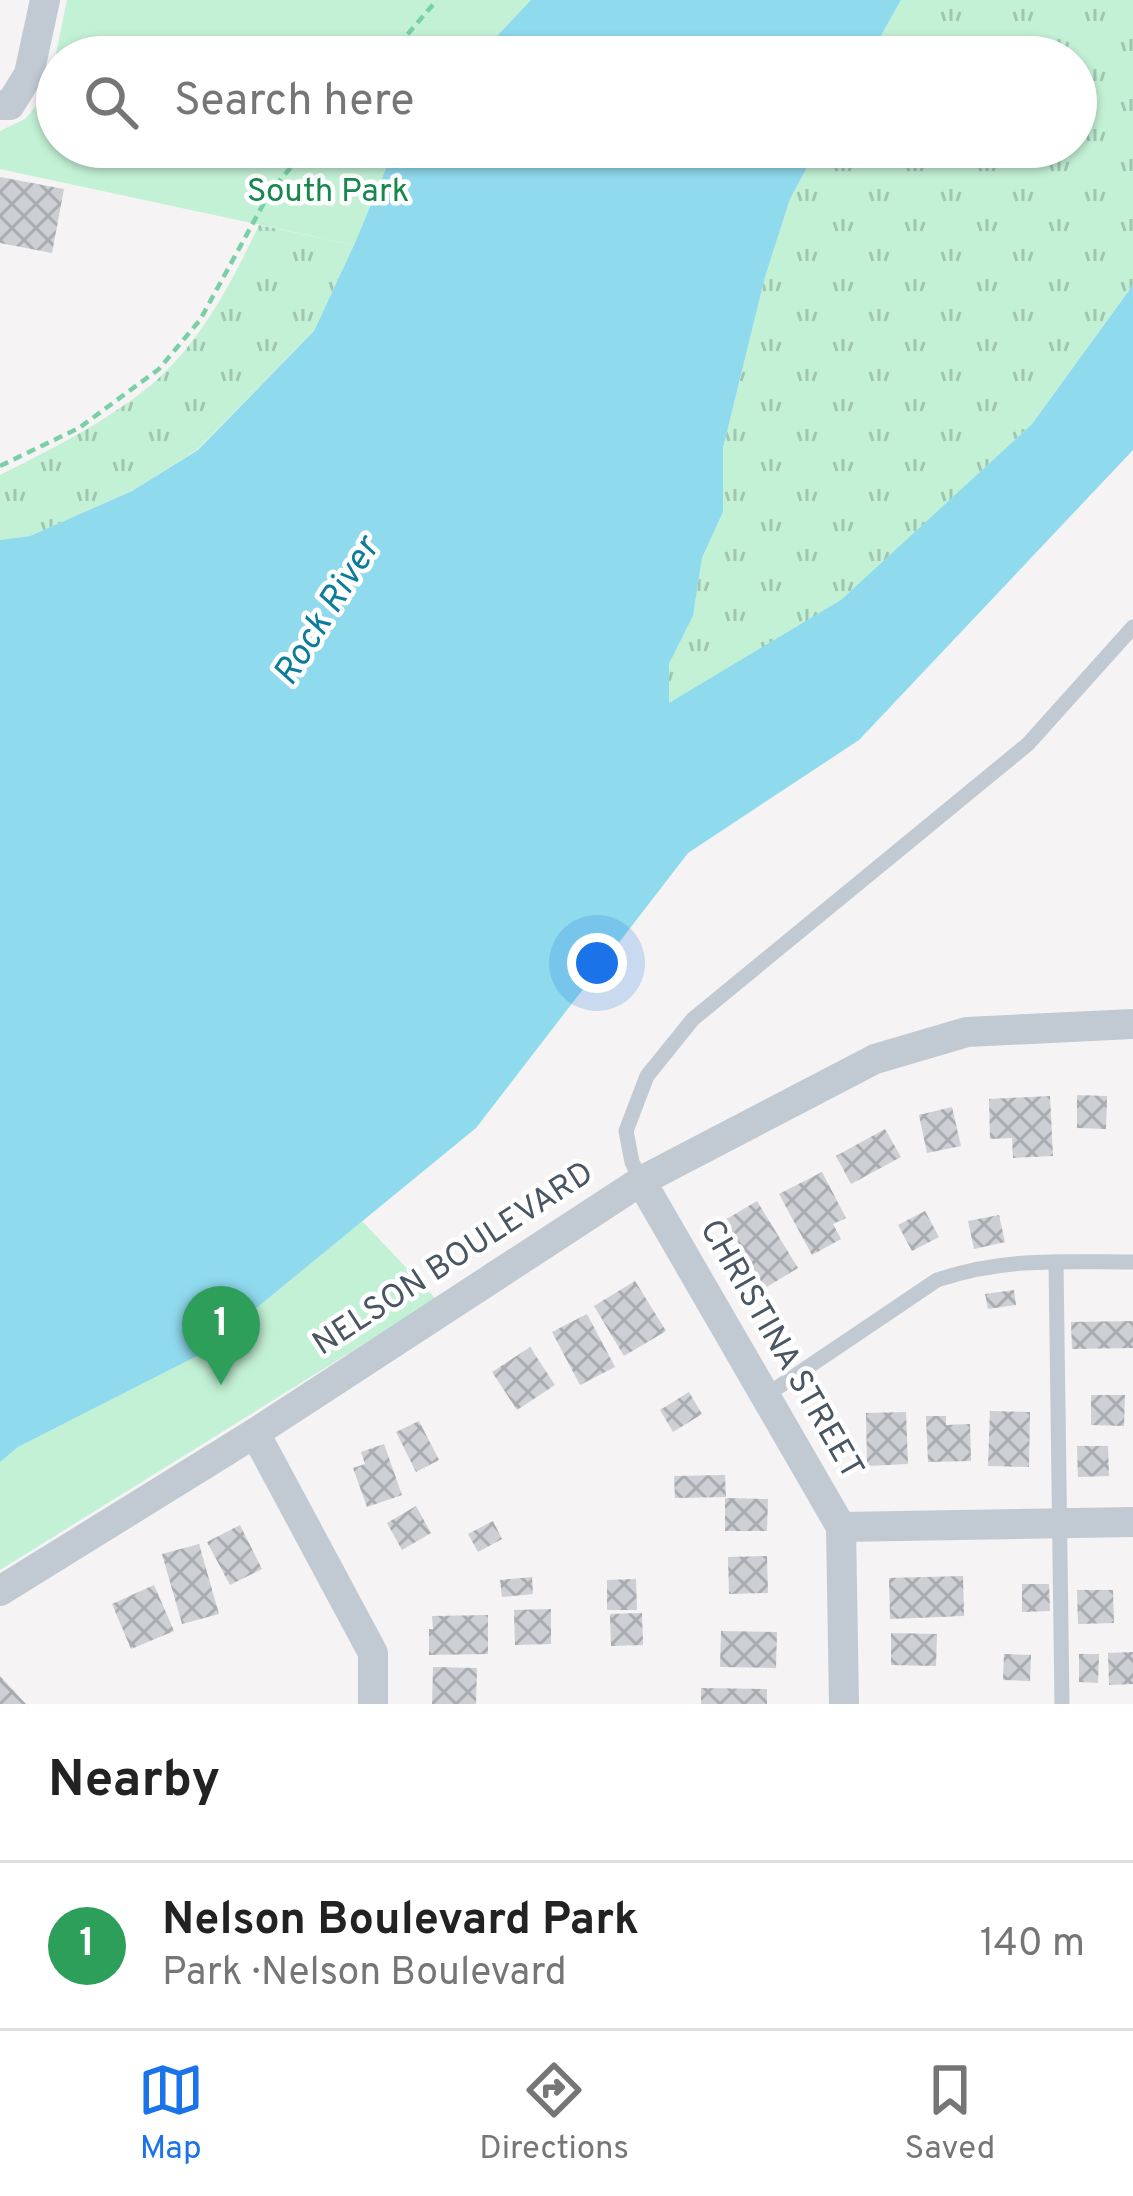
<!DOCTYPE html>
<meta charset="utf-8">
<style>
body{margin:0;font-family:Overpass,sans-serif;background:#f2f2f2;color:#222}
.you{position:absolute;left:597px;top:963px;width:42px;height:42px;margin:-30px;border:9px solid #fff;border-radius:50%;background:#1a73e8;box-shadow:0 0 0 18px #1a73e833}
.badge{display:grid;place-items:center;width:78px;height:78px;border-radius:50%;background:#1a73e8;color:#fff;font-size:39px;font-weight:700}
.pin{position:absolute;translate:-50% -99px;filter:drop-shadow(0 3px 6px #0008)}
.pin::after{content:'';position:absolute;top:63px;width:42px;height:36px;background:inherit;clip-path:polygon(0 0,100% 0,50% 100%)}
.list{margin:0;padding:0;list-style:none}
h2{display:flex;justify-content:space-between;align-items:center;height:156px;margin:0;padding:0 48px;font-size:51px}
h2 small{font-size:39px;font-weight:400;color:#767676}
.list li{display:grid;grid-template-columns:78px 1fr auto;gap:36px;align-items:center;box-sizing:border-box;height:168px;padding:0 48px;border-top:3px solid #e0e0e0}
.list b{display:block;font-size:45px;white-space:nowrap}
.list p{margin:0;font-size:39px;white-space:nowrap;color:#767676}
.list em{font-size:39px;font-style:normal;color:#767676}
.icon{flex:none;width:66px;height:66px;fill:none;stroke:currentColor;stroke-width:2;stroke-linecap:round;stroke-linejoin:round}
.map{position:relative;flex:none;width:1133px;height:1704px;overflow:hidden}
.search{position:absolute;background:#fff;box-shadow:0 3px 9px #0004;left:36px;right:36px;top:36px;height:132px;display:flex;align-items:center;gap:30px;box-sizing:border-box;padding:0 42px;border-radius:66px;color:#767676;font-size:45px}
.sheet{height:324px;background:#fff}
nav{display:flex;justify-content:space-around;align-items:center;box-sizing:border-box;height:168px;border-top:3px solid #e0e0e0;background:#fff;font-size:33px;color:#767676}
nav a{display:grid;justify-items:center;gap:6px}
nav .on{color:#1a73e8}
.map>svg:first-child{display:block}
</style>
<div class="map">
<svg width="1133" height="1704" viewBox="0 0 1133 1704">
<defs>
<pattern id="grass-tufts" width="24" height="20" patternUnits="userSpaceOnUse" patternTransform="scale(3)"><rect width="24" height="20" fill="#c3f1d5"/><path d="M3 7l-1-3M5 7V3M7 7l1-3M15 17l-1-3M17 17v-4M19 17l1-3" fill="none" stroke="#a0c6b0"/></pattern>
<pattern id="building-cross-hatch" width="8" height="8" patternUnits="userSpaceOnUse" patternTransform="scale(3)"><rect width="8" height="8" fill="#cdcfd5"/><path d="M0 0l8 8M0 8l8-8" fill="none" stroke="#a8abb0"/></pattern>
</defs>
<rect width="100%" height="100%" fill="#f5f3f3"/>
<!-- grass -->
<g fill="url(#grass-tufts)">
<path d="M901,0H1133V285L1032,424L841,601L669,704V664L693,616L702,558L723,512V448L765,277L790,199L818,147H1076V57H869Z"/>
<path d="M259,225L354,245L314,331L197,450L132,491L30,536L0,540V475C52,449 106,422 151,385C200,344 232,282 259,225Z"/>
</g>
<!-- green -->
<g fill="#c3f1d5">
<path d="M67,0H531L477,57H57V147H395L354,245L0,169V131L25,119L48,92Z"/>
<path d="M362,1221L436,1299L0,1570V1462L18,1447L199,1355Z"/>
</g>
<!-- water -->
<g fill="#90daee">
<path d="M531,0H901L869,57H477Z"/>
<path d="M395,147H818L790,199L765,277L723,448V512L702,558L693,616L669,664V703L841,600L1032,424L1133,285V450L859,740L688,853L476,1128L199,1355L18,1447L0,1462V540L30,536L132,491L198,450L314,331L354,245Z"/>
</g>
<!-- building -->
<g fill="url(#building-cross-hatch)">
<path d="M0,177L64,189L52,253L0,243Z"/>
<path d="M1077,1095L1107,1096L1106,1129L1077,1128Z"/>
<path d="M1050,1096L1053,1156L1013,1158L1012,1138L990,1139L989,1099Z"/>
<path d="M952,1107L961,1146L927,1153L919,1115Z"/>
<path d="M885,1129L901,1157L851,1184L836,1156Z"/>
<path d="M822,1172L846,1218L833,1224L841,1239L812,1255L779,1194Z"/>
<path d="M757,1201L798,1268L765,1288L725,1220Z"/>
<path d="M925,1211L939,1237L912,1251L898,1225Z"/>
<path d="M999,1215L1005,1242L974,1249L968,1221Z"/>
<path d="M635,1281L666,1331L624,1356L594,1306Z"/>
<path d="M1014,1290L1016,1305L988,1309L985,1294Z"/>
<path d="M587,1314L615,1367L580,1385L552,1332Z"/>
<path d="M1133,1321V1348L1072,1349L1071,1322Z"/>
<path d="M530,1347L555,1385L517,1410L492,1372Z"/>
<path d="M689,1392L702,1414L673,1432L660,1410Z"/>
<path d="M1091,1395H1125L1124,1426L1091,1425Z"/>
<path d="M990,1411L1030,1412L1029,1467L988,1466Z"/>
<path d="M906,1412L908,1464L867,1466L866,1413Z"/>
<path d="M926,1416H946V1425L970,1424L971,1461L928,1462Z"/>
<path d="M419,1421L439,1460L416,1472L396,1432Z"/>
<path d="M384,1444L402,1495L367,1507L353,1468L365,1464L361,1452Z"/>
<path d="M1077,1446H1108L1109,1476L1078,1477Z"/>
<path d="M725,1475L726,1497L675,1498L674,1476Z"/>
<path d="M725,1498L768,1499L767,1531H725Z"/>
<path d="M416,1506L431,1533L402,1550L387,1523Z"/>
<path d="M493,1521L502,1539L478,1552L468,1534Z"/>
<path d="M240,1525L262,1569L230,1585L207,1542Z"/>
<path d="M199,1544L219,1614L182,1624L162,1554Z"/>
<path d="M767,1556L768,1593L729,1594L728,1557Z"/>
<path d="M963,1576L964,1616L890,1619L889,1578Z"/>
<path d="M532,1577L533,1594L502,1597L500,1580Z"/>
<path d="M636,1579L637,1610H607V1580Z"/>
<path d="M1022,1584H1049L1050,1611L1022,1612Z"/>
<path d="M154,1585L174,1631L131,1649L112,1604Z"/>
<path d="M1077,1590H1113L1114,1623L1078,1624Z"/>
<path d="M551,1609V1644L515,1645L514,1610Z"/>
<path d="M642,1613L643,1645L611,1646L610,1614Z"/>
<path d="M488,1615V1654L429,1655V1629H433L432,1616Z"/>
<path d="M721,1631L777,1632L776,1668L720,1667Z"/>
<path d="M891,1633L937,1634L936,1666L891,1665Z"/>
<path d="M1133,1652V1684L1109,1685L1108,1653Z"/>
<path d="M1004,1654L1031,1655L1030,1681L1003,1680Z"/>
<path d="M1079,1654H1099L1098,1683L1079,1682Z"/>
<path d="M433,1667L477,1668L476,1704H432Z"/>
<path d="M0,1676L26,1704H0Z"/>
<path d="M701,1688L767,1689V1704H701Z"/>
</g>
<g fill="none" stroke-linecap="round" stroke-linejoin="round">
<!-- path -->
<g stroke="#7ad0a6" stroke-width="4.5" stroke-dasharray="9 6" stroke-linecap="butt">
<path d="M388,57L437,0"/>
<path d="M0,466L79,428L159,369L200,320L270,192L308,147"/>
</g>
<!-- service -->
<g stroke="#c1cad2" stroke-width="15">
<path d="M641,1181L632,1162L626,1131L647,1076L693,1019L1028,744L1133,627"/>
<path d="M1056,1262L1062,1704"/>
<path d="M765,1396L937,1280C1005,1257 1062,1262 1133,1262"/>
</g>
<!-- minor -->
<g stroke="#c1cad2" stroke-width="30">
<path d="M0,105H10L29,74L45,0"/>
<path d="M641,1181L841,1527L844,1704"/>
<path d="M255,1433L373,1653V1704"/>
<path d="M841,1527L1133,1522"/>
<path d="M0,1591L255,1433L641,1181L875,1059L967,1032L1133,1024"/>
</g>
</g>
<g text-anchor="middle" dominant-baseline="central" stroke-width="9" stroke-linejoin="round" paint-order="stroke">
<!-- park labels -->
<g font-size="33" fill="#17864f" stroke="#fff">
<text x="328" y="193">South Park</text>
</g>
<!-- street labels -->
<g font-size="33" fill="#4a5661" stroke="#fff">
<text transform="translate(454 1260) rotate(-33)">NELSON BOULEVARD</text>
<text transform="translate(780 1350) rotate(60)">CHRISTINA STREET</text>
</g>
<!-- water labels -->
<g font-size="36" font-style="italic" fill="#0c7c9b" stroke="#fff">
<text transform="translate(328 612) rotate(-58)">Rock River</text>
</g>
</g>
</svg>
<div class="you"></div>
<div class="pin badge" style="left:221px;top:1385px;background:#2e9e5b">1</div>
<div class="search"><svg class="icon" aria-label="search" viewBox="0 0 24 24"><circle cx="10" cy="10" r="6"/><path d="M15 15l6 6"/></svg>Search here</div>
</div>
<section class="sheet">
<h2>Nearby<small></small></h2>
<ul class="list">
<li><span class="badge" style="background:#2e9e5b">1</span><div><b>Nelson Boulevard Park</b><p>Park · Nelson Boulevard</p></div><em>140 m</em></li>
</ul>
</section>
<nav>
<a class="on"><svg class="icon" aria-label="map" viewBox="0 0 24 24"><path d="M3 6l6-2 6 2 6-2v14l-6 2-6-2-6 2zM9 4v14M15 6v14"/></svg>Map</a>
<a><svg class="icon" aria-label="directions" viewBox="0 0 24 24"><path d="M12 3l9 9-9 9-9-9zM9 14v-3h6M13 9l2 2-2 2"/></svg>Directions</a>
<a><svg class="icon" aria-label="saved" viewBox="0 0 24 24"><path d="M7 4h10v16l-5-4-5 4z"/></svg>Saved</a>
</nav>
